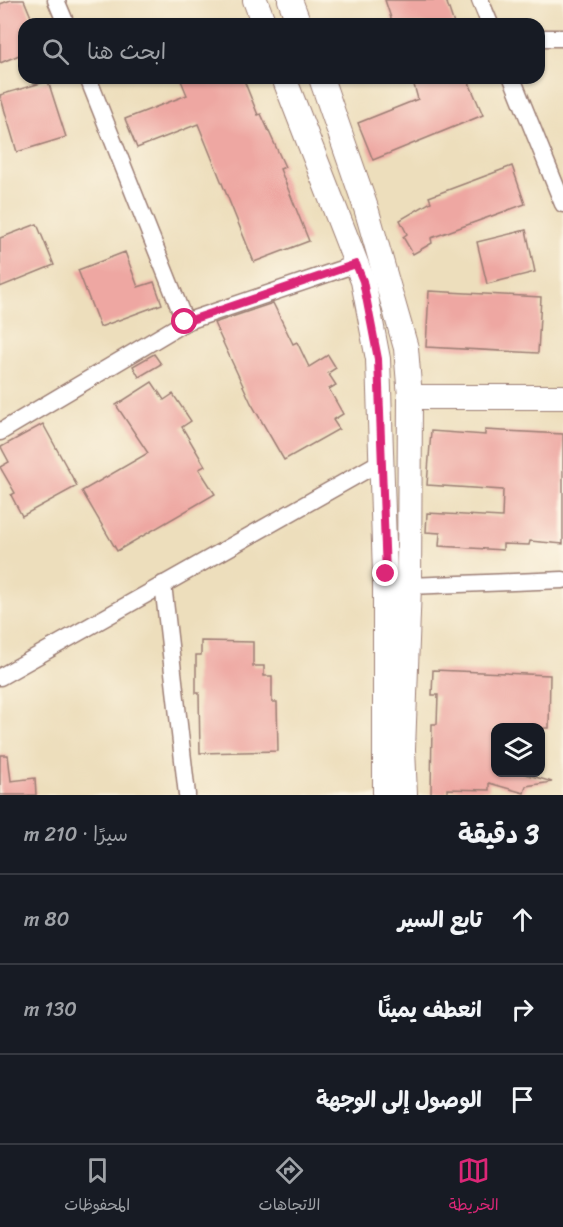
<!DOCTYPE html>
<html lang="ar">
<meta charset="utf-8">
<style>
body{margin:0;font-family:Sriracha,"Playpen Sans Arabic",sans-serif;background:#242831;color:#f1f3f6;direction:rtl}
.controls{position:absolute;right:18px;bottom:18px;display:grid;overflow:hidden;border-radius:12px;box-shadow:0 2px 4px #0004}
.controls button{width:54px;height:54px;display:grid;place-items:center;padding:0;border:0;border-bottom:2px solid #363941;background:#171b24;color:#f1f3f6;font:30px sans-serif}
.stop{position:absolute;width:18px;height:18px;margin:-14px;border:4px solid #db2777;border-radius:50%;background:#fff}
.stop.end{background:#db2777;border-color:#fff;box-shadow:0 2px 6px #0008}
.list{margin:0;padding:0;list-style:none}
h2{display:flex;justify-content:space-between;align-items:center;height:78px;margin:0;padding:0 24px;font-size:26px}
h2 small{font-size:20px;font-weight:400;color:#9ea1a6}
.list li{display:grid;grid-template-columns:39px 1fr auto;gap:18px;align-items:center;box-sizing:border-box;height:90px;padding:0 24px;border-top:2px solid #363941}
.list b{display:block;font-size:22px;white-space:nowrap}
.list em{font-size:20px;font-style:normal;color:#9ea1a6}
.icon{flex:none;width:33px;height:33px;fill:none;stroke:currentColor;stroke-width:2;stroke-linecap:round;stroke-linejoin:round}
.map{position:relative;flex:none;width:563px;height:795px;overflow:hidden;direction:ltr}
.search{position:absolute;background:#171b24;box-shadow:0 2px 4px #0004;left:18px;right:18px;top:18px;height:66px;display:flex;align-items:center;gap:15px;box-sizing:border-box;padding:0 21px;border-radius:18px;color:#9ea1a6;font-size:22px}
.sheet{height:348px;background:#171b24}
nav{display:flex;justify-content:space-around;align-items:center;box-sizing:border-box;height:84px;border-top:2px solid #363941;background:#171b24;font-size:16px;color:#9ea1a6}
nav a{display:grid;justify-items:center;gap:3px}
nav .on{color:#db2777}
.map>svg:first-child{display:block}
</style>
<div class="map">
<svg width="563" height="795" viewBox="0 0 563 795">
<rect width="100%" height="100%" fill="#fcf5e5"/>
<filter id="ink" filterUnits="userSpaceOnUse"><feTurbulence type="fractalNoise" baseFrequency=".0167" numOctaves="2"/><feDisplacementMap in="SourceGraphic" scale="12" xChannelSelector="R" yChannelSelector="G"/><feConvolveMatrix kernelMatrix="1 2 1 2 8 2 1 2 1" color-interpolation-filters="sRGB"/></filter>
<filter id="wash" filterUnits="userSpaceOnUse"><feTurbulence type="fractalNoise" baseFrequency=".008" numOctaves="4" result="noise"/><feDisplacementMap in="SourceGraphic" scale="24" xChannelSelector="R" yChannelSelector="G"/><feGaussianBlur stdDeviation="1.35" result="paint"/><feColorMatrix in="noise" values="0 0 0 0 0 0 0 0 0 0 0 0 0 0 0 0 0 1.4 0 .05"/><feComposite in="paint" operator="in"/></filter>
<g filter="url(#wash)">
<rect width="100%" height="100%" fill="#eddebc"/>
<g id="blocks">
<!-- building -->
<g fill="#eea7a2">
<path d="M11,0H24L34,24H24V53L0,63V4Z"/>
<path d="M385,0H446L454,24H393Z"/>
<path d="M180,78H243L258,115L261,114L285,167L280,169L309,241L254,262L198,124L137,148L125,119L187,95Z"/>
<path d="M412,78H467L483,115L373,160L358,123L418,99Z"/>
<path d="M48,81L66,137L17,152L0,95Z"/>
<path d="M512,166L525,204L431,238L432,243L413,254L403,237L407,234L400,220L431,202L429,197Z"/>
<path d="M37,224L54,265L0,287V238Z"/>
<path d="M526,230L535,272L487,284L477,242Z"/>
<path d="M125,252L138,287L154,282L162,304L100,327L78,270Z"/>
<path d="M429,291L541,297L538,353L426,347Z"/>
<path d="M273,303L293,344L297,342L309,367L328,355L336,368L328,373L336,385L329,389L343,414L333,420L339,429L284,460L251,403L214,323Z"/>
<path d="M154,354L161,364L139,377L133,366Z"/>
<path d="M152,382L164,400L173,394L191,421L182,427L205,466L199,469L215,494L117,551L82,491L148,453L116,405Z"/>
<path d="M43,424L77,486L22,516L11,495L15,493L0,467L9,462L1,447Z"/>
<path d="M485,430L563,434V544L530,541L529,545L503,544V550L439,546L440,533L426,532L427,513L502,517L503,490L427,485L431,431L485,435Z"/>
<path d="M201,641L253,642V666H264V676H272V702H277L278,751L200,753L199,693H196V655H201Z"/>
<path d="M433,670L550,675L549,728H494L493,772H519L552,782L526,786L524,793L489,783V790L447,789V794H431L432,724H437L438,695H432Z"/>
<path d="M0,755H8L11,781L35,778L36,795H0Z"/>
</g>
</g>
</g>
<g filter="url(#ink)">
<use href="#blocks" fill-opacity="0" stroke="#9c7e74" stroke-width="1.5"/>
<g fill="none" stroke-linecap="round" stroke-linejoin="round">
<defs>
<g id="street">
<path d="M56,0L66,24"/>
<path d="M480,0L490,24"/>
<path d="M539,38H563"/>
<path d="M512,78L563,204"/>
<path d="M185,322L356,264"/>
<path d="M0,432L185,322L88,78"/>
<path d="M163,584L187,795"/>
<path d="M409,586L563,580"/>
<path d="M0,677L382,461"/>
</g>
<g id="secondary">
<path d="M255,0L264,24"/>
<path d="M290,0L299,24"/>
<path d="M284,78L363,281L378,359L385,574V795"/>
<path d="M321,78L366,208L406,348L410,397L409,586L403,749L405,795"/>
<path d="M410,397H563"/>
</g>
</defs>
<!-- street casing -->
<use href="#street" stroke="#9c7e74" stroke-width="19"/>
<!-- secondary casing -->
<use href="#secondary" stroke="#9c7e74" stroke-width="26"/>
<!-- street -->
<use href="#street" stroke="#fff" stroke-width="16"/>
<!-- secondary -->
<use href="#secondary" stroke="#fff" stroke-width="24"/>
</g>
</g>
<g fill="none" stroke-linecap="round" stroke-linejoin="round" filter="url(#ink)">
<!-- route -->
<path stroke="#db2777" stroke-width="8" d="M185,322L356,264L363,281L378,359L386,574"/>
</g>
</svg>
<div class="controls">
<button><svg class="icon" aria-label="layers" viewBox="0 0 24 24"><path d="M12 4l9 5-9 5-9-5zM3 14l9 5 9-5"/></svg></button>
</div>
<div class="stop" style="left:185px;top:322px"></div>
<div class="stop end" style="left:386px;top:574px"></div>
<div class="search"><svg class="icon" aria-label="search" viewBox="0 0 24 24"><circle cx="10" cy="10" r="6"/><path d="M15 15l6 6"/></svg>ابحث هنا</div>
</div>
<section class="sheet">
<h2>3 دقيقة<small>سيرًا · 210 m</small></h2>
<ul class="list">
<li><svg class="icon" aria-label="ahead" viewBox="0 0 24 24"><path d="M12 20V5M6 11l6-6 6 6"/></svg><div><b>تابع السير</b></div><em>80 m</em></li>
<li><svg class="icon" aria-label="right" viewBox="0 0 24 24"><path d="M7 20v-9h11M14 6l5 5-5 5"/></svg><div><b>انعطف يمينًا</b></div><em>130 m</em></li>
<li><svg class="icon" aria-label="arrive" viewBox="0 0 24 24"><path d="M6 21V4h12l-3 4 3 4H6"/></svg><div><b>الوصول إلى الوجهة</b></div></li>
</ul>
</section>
<nav>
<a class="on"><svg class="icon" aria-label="map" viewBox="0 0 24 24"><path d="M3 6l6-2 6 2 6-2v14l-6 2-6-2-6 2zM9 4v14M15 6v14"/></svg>الخريطة</a>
<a><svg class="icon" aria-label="directions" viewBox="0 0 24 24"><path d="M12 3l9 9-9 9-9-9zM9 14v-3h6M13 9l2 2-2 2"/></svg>الاتجاهات</a>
<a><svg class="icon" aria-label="saved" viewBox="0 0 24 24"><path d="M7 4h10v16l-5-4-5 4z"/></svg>المحفوظات</a>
</nav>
